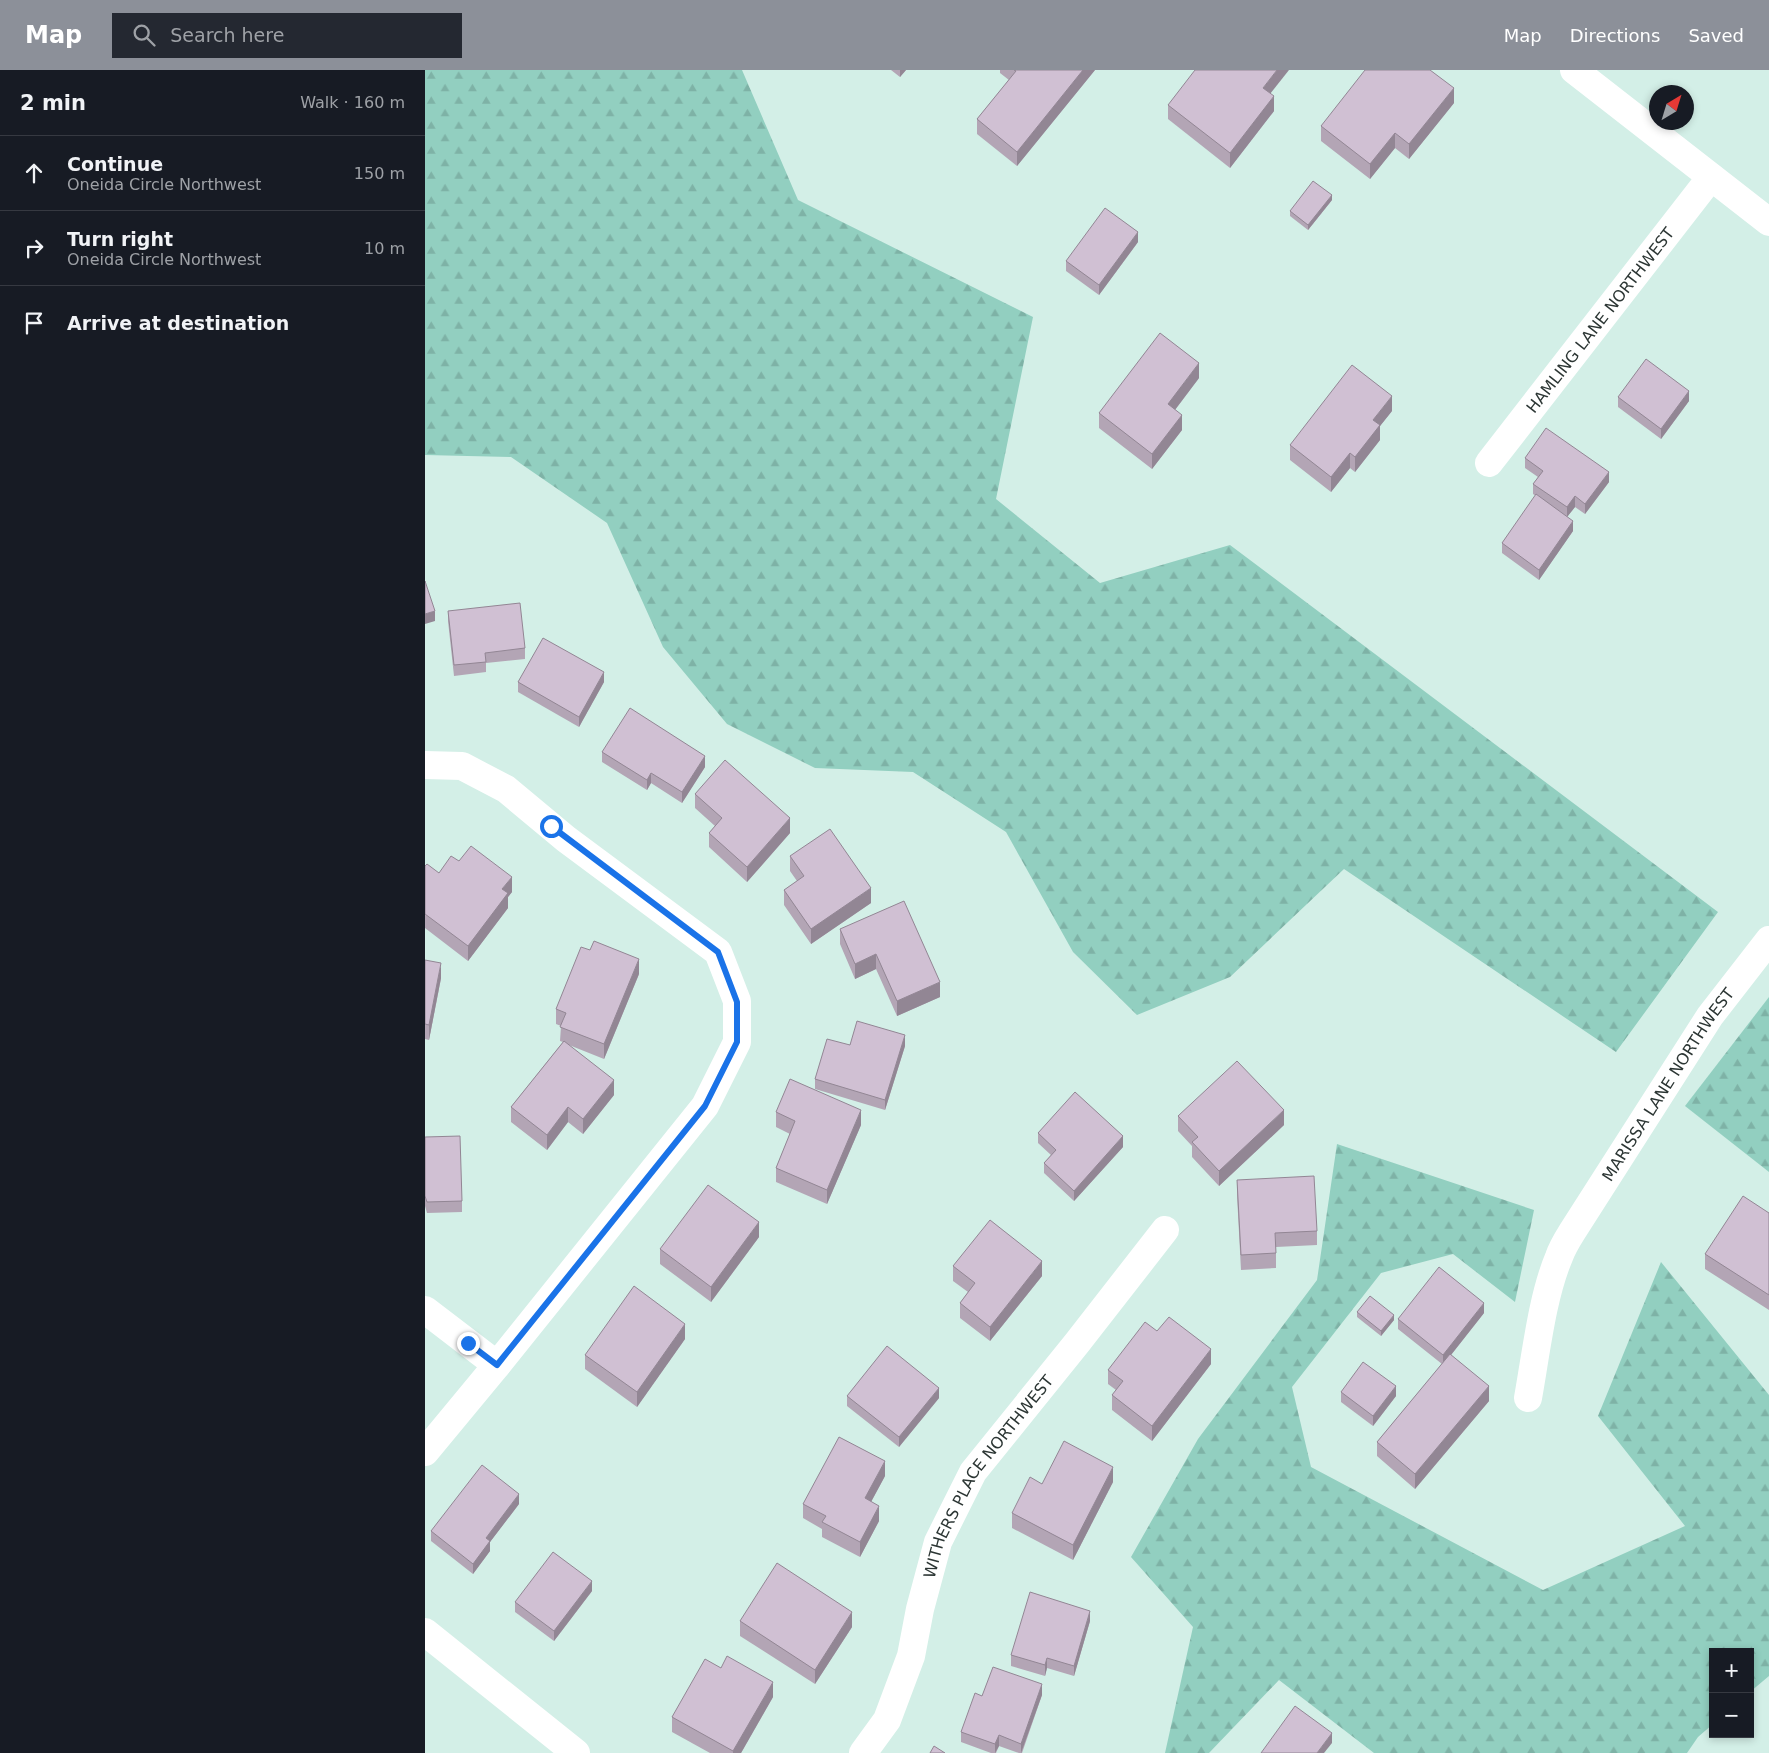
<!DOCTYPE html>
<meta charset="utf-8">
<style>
body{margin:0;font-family:"DejaVu Sans",sans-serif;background:#242831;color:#f1f3f6}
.controls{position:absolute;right:15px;bottom:15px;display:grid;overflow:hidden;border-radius:0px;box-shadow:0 2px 8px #0003}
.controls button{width:45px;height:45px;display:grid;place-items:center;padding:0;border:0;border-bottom:1px solid #363941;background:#171b24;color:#f1f3f6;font:25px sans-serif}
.compass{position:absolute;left:1224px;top:15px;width:45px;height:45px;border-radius:50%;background:#171b24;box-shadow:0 2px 8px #0003;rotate:38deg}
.stop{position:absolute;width:15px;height:15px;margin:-11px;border:4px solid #1a73e8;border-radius:50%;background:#fff}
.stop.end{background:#1a73e8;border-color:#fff;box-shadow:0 1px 5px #0008}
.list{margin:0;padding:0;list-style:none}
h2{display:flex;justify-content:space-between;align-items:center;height:65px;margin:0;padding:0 20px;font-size:21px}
h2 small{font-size:16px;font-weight:400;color:#9ea1a6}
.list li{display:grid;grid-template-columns:32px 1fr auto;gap:15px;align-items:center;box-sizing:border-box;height:75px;padding:0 20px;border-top:1px solid #363941}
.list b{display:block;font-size:19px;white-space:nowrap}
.list p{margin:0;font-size:16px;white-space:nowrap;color:#9ea1a6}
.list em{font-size:16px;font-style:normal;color:#9ea1a6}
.icon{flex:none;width:28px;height:28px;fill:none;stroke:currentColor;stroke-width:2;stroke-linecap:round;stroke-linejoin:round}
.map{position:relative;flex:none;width:1344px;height:1683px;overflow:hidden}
header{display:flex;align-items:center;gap:30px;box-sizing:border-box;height:70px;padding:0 25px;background:#8c9099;color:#fff}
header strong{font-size:24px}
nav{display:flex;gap:28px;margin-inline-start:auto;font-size:18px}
.search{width:350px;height:45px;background:#242831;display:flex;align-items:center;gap:12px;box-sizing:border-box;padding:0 18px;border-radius:0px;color:#9ea1a6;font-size:19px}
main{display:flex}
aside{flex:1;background:#171b24}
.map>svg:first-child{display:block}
</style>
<header>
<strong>Map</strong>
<div class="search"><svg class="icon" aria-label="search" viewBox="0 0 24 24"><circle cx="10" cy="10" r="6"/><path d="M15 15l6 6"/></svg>Search here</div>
<nav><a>Map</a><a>Directions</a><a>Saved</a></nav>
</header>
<main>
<aside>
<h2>2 min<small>Walk · 160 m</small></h2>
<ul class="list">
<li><svg class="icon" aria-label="ahead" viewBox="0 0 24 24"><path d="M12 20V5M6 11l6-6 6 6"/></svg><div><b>Continue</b><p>Oneida Circle Northwest</p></div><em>150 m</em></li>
<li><svg class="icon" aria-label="right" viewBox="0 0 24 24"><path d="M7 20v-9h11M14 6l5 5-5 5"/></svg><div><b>Turn right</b><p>Oneida Circle Northwest</p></div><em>10 m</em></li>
<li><svg class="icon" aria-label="arrive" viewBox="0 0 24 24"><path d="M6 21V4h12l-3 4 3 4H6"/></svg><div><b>Arrive at destination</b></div></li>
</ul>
</aside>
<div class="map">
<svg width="1344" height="1683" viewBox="0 0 1344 1683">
<defs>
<pattern id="forest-firs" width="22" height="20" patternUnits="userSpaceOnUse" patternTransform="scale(1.25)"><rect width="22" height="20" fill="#92cfc0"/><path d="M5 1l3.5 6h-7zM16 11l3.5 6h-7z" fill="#7eb2a6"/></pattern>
</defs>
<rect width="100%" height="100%" fill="#d3efe7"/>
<!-- forest -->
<g fill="url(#forest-firs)">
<path d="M0,0H317L373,130L608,247L571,429L675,513L805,475L1293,842L1191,982L919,799L805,907L712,945L648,882L581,762L488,702L390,698L302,654L238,577L182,453L86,387L0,385Z"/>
<path d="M1344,927V1102L1260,1036Z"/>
<path d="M912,1074L1109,1140L1090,1232L1028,1184L956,1203L867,1317L886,1397L1118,1520L1260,1456L1173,1346L1236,1192L1344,1325V1606L1325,1622V1582H1288V1654L1273,1667L1262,1683H949L854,1610L784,1683H740L768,1557L706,1487L773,1369L892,1210Z"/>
</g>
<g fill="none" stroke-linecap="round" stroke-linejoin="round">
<!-- minor -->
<g stroke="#fff" stroke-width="28">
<path id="s1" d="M1064,393L1286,107"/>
<path d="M0,695L37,696L81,719L141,769L293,882L312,931V972L280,1036L72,1295L0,1240"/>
<path id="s2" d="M1103,1328C1111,1284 1117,1227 1134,1187C1137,1178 1142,1170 1147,1162L1285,946L1344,870"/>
<path d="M0,1382L72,1295"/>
<path d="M0,1562L151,1683"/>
<path id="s3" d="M438,1683L462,1650L486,1586L495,1539L513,1472L548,1402L652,1273L740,1160"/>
</g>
<!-- major -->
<path stroke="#fff" stroke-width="28" d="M1149,0L1344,152"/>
</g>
<!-- wall -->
<g fill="#b3a5b5">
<path d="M466,0H481L475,7Z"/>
<path d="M575,0H670L592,96L552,64V49L584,10L575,3Z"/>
<path d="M845,24L849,41L805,98L743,49V35Z"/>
<path d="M1029,33L984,89L970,78L945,109L896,71V56Z"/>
<path d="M907,130L883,160L865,146V141Z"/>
<path d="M713,172L674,225L641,201V191Z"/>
<path d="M774,308L750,340L757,360L727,399L674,358V343Z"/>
<path d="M1193,327L1264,331L1236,369L1193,337Z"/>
<path d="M967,341L955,356V370L930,402L925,398L906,422L865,390V375Z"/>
<path d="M1100,388L1184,412L1160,444L1150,437L1142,447L1148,461L1114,510L1077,483V473L1111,426L1108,424V414L1113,407L1100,398Z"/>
<path d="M23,541L100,578V589L61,593V602L29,606L23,551Z"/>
<path d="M93,612H179L154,657L93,622Z"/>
<path d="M177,682L280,697L257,733L226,713L222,720L177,692Z"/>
<path d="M270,724L365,763L322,812L284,777V763L290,756L270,738Z"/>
<path d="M365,786L446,833L386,874L359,835V820L372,811L365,801Z"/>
<path d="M34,791L87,822L83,827V838L43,891L0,858V796L14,803Z"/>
<path d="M415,859L515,927L472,946L451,899L430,909L415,874Z"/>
<path d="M0,890L16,908L4,970L0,969Z"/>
<path d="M214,904L179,989L144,975L189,1025L158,1064L143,1052L122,1080L86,1052V1037L138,972L135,971L136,956L131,954V939Z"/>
<path d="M425,975L480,976L460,1040L390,1019V1009Z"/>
<path d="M351,1042L436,1055L402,1134L351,1112V1098L365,1064L351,1057Z"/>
<path d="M753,1046L859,1055L794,1116L767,1087V1076L753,1061Z"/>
<path d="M613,1063L698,1077L649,1131L619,1103V1093L626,1085L613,1073Z"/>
<path d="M0,1067L37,1131V1142L2,1143L0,1136Z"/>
<path d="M812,1110L892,1161V1175L851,1177V1198L816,1200L812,1125Z"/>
<path d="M1344,1143V1240L1280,1199V1184Z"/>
<path d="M334,1167L286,1232L235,1194V1179Z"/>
<path d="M528,1196L617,1206L565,1271L535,1248V1233L543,1222L528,1211Z"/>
<path d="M932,1242L969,1250L956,1266L932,1247Z"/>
<path d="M1059,1243L1026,1285L1064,1331L990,1419L952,1386V1372L1017,1294L973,1259V1249Z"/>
<path d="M732,1261L786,1294L727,1371L687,1340V1325L691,1320L683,1314V1300Z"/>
<path d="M260,1269L212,1337L160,1299V1285Z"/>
<path d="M916,1322L971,1326L948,1356L916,1332Z"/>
<path d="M422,1326L514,1328L474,1377L422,1336Z"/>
<path d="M460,1406L446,1432L454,1451L435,1487L397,1467V1459L378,1448V1434Z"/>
<path d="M688,1412L648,1490L587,1458V1443L617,1414Z"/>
<path d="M94,1434L65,1472V1481L48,1504L6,1471V1461Z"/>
<path d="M167,1521L129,1571L90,1542V1532Z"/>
<path d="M315,1551L427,1557L390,1614L315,1566Z"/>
<path d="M665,1551L649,1606L622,1598L620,1606L586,1596V1585Z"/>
<path d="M617,1625L597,1683H594L574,1676L571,1683H566L536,1672V1662L557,1626Z"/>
<path d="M348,1627L316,1683H285L247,1662V1647Z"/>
</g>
<!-- shaded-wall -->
<g fill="#928694">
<path d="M475,0H481L475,7Z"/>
<path d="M658,0H670L592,96V82Z"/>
<path d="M852,0H864L838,33V18Z"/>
<path d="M1029,18V33L984,89V74Z"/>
<path d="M849,26V41L805,98V83Z"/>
<path d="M970,63V78L945,109V94Z"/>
<path d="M907,125V130L883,160V155Z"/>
<path d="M713,162V172L674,225V215Z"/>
<path d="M774,293V308L743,349V334Z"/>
<path d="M1264,321V331L1236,369V359Z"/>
<path d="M967,326V341L955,356V370L930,402V387L948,350Z"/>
<path d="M757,345V360L727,399V384Z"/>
<path d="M925,383V398L906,422V407Z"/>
<path d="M1184,402V412L1160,444V434Z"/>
<path d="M1150,426V437L1142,447V437Z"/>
<path d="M1148,451V461L1114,510V500Z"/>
<path d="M10,541V551L0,554V544Z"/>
<path d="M179,602V612L154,657V647Z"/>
<path d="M280,686V697L257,733V722Z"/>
<path d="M226,703V713L222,720V710Z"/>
<path d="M365,748V763L322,812V797Z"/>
<path d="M87,807V822L83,827V838L43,891V876L77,819Z"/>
<path d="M446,818V833L386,874V859Z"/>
<path d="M451,884V899L430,909V894Z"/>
<path d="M214,889V904L179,989V974Z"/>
<path d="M16,893V908L4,970V955Z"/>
<path d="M515,912V927L472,946V931Z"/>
<path d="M480,965V976L460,1040V1030Z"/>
<path d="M189,1010V1025L158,1064V1049Z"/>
<path d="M143,1037V1052L122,1080V1065Z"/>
<path d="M436,1040V1055L402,1134V1120Z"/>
<path d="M859,1040V1055L794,1116V1101Z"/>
<path d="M698,1066V1077L649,1131V1121Z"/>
<path d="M334,1152V1167L286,1232V1217Z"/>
<path d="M617,1191V1206L565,1271V1257Z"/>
<path d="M1059,1233V1243L1018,1295V1285Z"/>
<path d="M969,1245V1250L956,1266V1261Z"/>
<path d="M260,1254V1269L212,1337V1322Z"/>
<path d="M786,1279V1294L727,1371V1356Z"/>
<path d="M971,1316V1326L948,1356V1346Z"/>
<path d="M1064,1316V1331L990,1419V1404Z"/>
<path d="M514,1318V1328L474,1377V1367Z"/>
<path d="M460,1391V1406L440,1443V1428Z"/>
<path d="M688,1397V1412L648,1490V1475Z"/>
<path d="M94,1424V1434L65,1472V1481L48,1504V1494L61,1468Z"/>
<path d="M454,1436V1451L435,1487V1472Z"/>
<path d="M167,1511V1521L129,1571V1561Z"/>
<path d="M665,1541V1551L649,1606V1596Z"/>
<path d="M427,1542V1557L390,1614V1600Z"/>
<path d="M622,1588V1598L620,1606V1595Z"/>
<path d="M348,1612V1627L316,1683H308V1681Z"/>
<path d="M617,1614V1625L596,1683V1674Z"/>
<path d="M907,1663V1673L899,1683H892Z"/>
<path d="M574,1665V1676L570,1683V1674Z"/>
</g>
<!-- building -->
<g fill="#d0c0d3" stroke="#928694">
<path d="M589,0H658L592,82L552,49L591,1Z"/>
<path d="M770,0H852L838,18L849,26L805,83L743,35Z"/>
<path d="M940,0H1005L1029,18L984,74L970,63L945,94L896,56Z"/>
<path d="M888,111L907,125L883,155L865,141Z"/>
<path d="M680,138L713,162L674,215L641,191Z"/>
<path d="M735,263L774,293L743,334L757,345L727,384L674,343Z"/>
<path d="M1221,289L1264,321L1236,359L1193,327Z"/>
<path d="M927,295L967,326L948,350L955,355L930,387L925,383L906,407L865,375Z"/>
<path d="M1121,358L1184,402L1160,434L1150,426L1142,437L1108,414L1118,401L1100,388Z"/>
<path d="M1111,424L1148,451L1114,500L1077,473Z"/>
<path d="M0,511L10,541L0,544Z"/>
<path d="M95,533L100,578L60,583L61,592L29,595L23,541Z"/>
<path d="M118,568L179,602L154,647L93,612Z"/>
<path d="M205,638L280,686L257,722L226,703L222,710L177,682Z"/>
<path d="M300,690L365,748L322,797L284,763L297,748L270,724Z"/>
<path d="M405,759L446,818L386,859L359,820L379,806L365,786Z"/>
<path d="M46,776L87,807L77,819L83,823L43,876L0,844V796L2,794L14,803L26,786L34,791Z"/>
<path d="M479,831L515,912L472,931L451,884L430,894L415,859Z"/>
<path d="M169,871L214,889L179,974L135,957L141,943L131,939L156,877L165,880Z"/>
<path d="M0,890L16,893L4,955L0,954Z"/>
<path d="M432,951L480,965L460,1030L390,1009L402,969L425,975Z"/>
<path d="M139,971L189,1010L158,1049L143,1037L122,1065L86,1037Z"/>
<path d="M812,991L859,1040L794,1101L767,1072L773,1067L753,1046Z"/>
<path d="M365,1009L436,1040L402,1120L351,1098L370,1051L351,1042Z"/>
<path d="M650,1022L698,1066L649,1121L619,1093L631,1080L613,1063Z"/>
<path d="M35,1066L37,1131L2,1132L0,1126V1067Z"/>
<path d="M889,1106L892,1161L850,1163L851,1183L816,1185L812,1110Z"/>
<path d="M283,1115L334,1152L286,1217L235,1179Z"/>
<path d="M1318,1126L1344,1143V1225L1280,1184Z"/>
<path d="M565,1150L617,1191L565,1257L535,1233L550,1213L528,1196Z"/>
<path d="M1014,1197L1059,1233L1018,1285L973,1249Z"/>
<path d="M209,1216L260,1254L212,1322L160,1285Z"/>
<path d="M945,1226L969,1245L956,1261L932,1242Z"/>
<path d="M744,1247L786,1279L727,1356L687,1325L698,1311L683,1300L720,1252L732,1261Z"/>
<path d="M462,1276L514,1318L474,1367L422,1326Z"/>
<path d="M1025,1284L1064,1316L990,1404L952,1372Z"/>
<path d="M938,1292L971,1316L948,1346L916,1322Z"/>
<path d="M414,1367L460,1391L440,1428L454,1436L435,1472L397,1452L401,1446L378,1434Z"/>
<path d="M639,1371L688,1397L648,1475L587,1443L605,1407L617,1414Z"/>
<path d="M57,1395L94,1424L61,1468L65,1471L48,1494L6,1461Z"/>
<path d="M128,1482L167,1511L129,1561L90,1532Z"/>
<path d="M352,1493L427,1542L390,1600L315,1551Z"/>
<path d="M605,1522L665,1541L649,1596L622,1588L620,1595L586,1585Z"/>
<path d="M302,1586L348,1612L308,1681L247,1647L280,1589L296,1598Z"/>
<path d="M568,1597L617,1614L596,1674L574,1665L570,1674L536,1662L550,1623L557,1626Z"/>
<path d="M870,1636L907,1663L892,1683H836Z"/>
<path d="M509,1676L520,1683H505Z"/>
</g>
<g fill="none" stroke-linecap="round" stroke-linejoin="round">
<!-- route -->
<path stroke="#1a73e8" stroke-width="6" d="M43,1273L72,1295L280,1036L312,972V932L293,882L126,756"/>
</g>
<g text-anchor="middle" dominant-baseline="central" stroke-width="4.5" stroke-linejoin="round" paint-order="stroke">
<!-- street labels -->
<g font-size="16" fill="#2c3634" stroke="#e0fcf5">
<text stroke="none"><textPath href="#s1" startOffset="181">HAMLING LANE NORTHWEST</textPath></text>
<text stroke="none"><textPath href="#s2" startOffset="349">MARISSA LANE NORTHWEST</textPath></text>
<text stroke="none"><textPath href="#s3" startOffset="308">WITHERS PLACE NORTHWEST</textPath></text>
</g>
</g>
</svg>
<div class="controls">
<button>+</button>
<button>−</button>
</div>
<svg class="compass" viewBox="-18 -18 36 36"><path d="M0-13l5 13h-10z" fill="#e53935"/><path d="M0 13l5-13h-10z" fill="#9ea1a6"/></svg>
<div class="stop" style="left:126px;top:756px"></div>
<div class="stop end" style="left:43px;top:1273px"></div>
</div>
</main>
